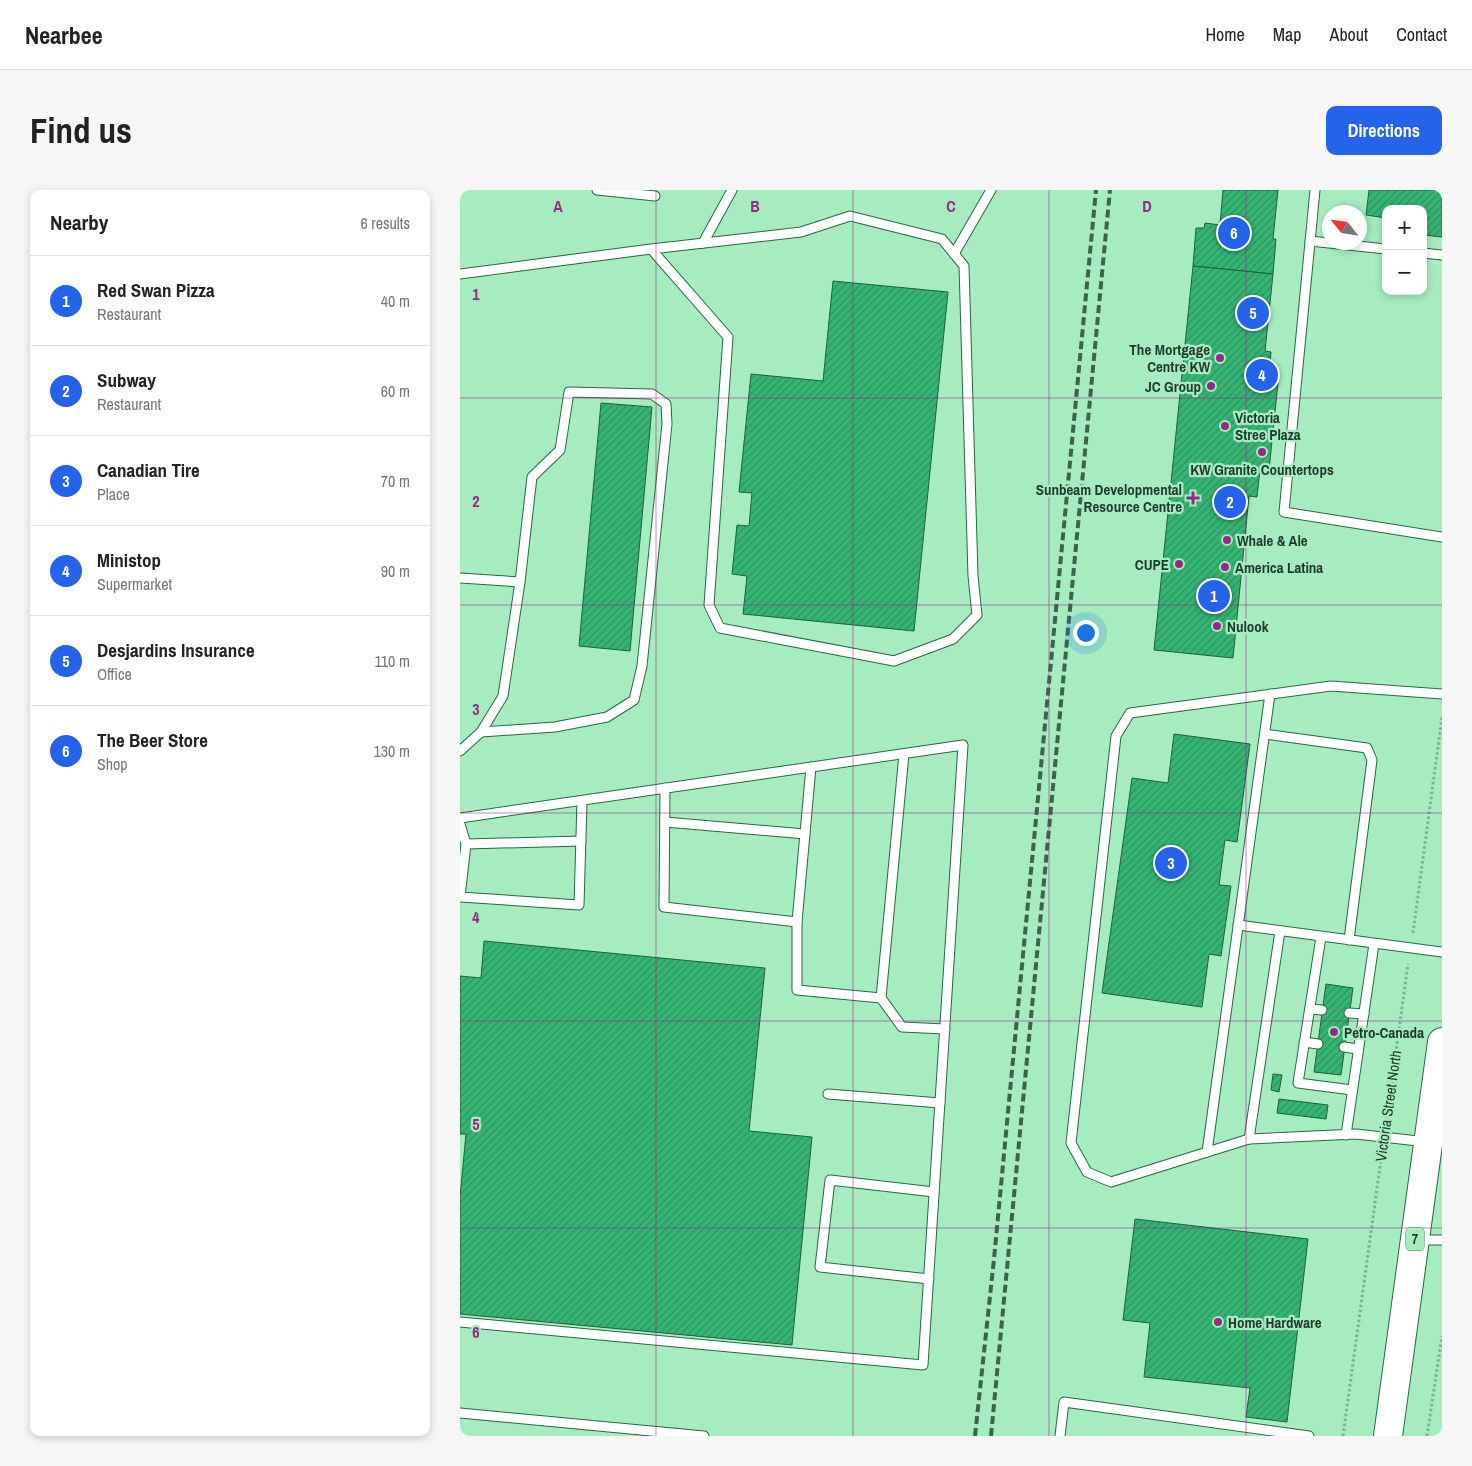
<!DOCTYPE html>
<meta charset="utf-8">
<style>
body{margin:0;font-family:"Archivo Narrow",sans-serif;background:#f6f6f6;color:#222}
.controls{position:absolute;right:15px;top:15px;display:grid;overflow:hidden;border-radius:10px;box-shadow:0 2px 8px #0003}
.controls button{width:45px;height:45px;display:grid;place-items:center;padding:0;border:0;border-bottom:1px solid #e0e0e0;background:#fff;color:#222;font:25px sans-serif}
.compass{position:absolute;left:862px;top:15px;width:45px;height:45px;border-radius:50%;background:#fff;box-shadow:0 2px 8px #0003;rotate:300deg}
.you{position:absolute;left:625px;top:442px;width:18px;height:18px;margin:-12px;border:4px solid #fff;border-radius:50%;background:#1a73e8;box-shadow:0 0 0 8px #1a73e833}
.badge{display:grid;place-items:center;width:32px;height:32px;border-radius:50%;background:#2563eb;color:#fff;font-size:16px;font-weight:700}
.pin{position:absolute;translate:-50% -50%;border:2px solid #fff;box-shadow:0 1px 5px #0006}
.list{margin:0;padding:0;list-style:none}
h2{display:flex;justify-content:space-between;align-items:center;height:65px;margin:0;padding:0 20px;font-size:21px}
h2 small{font-size:16px;font-weight:400;color:#767676}
.list li{display:grid;grid-template-columns:32px 1fr auto;gap:15px;align-items:center;box-sizing:border-box;height:90px;padding:0 20px;border-top:1px solid #e0e0e0}
.list b{display:block;font-size:19px;white-space:nowrap}
.list p{margin:0;font-size:16px;white-space:nowrap;color:#767676}
.list em{font-size:16px;font-style:normal;color:#767676}
.map{position:relative;flex:none;width:982px;height:1246px;overflow:hidden;border-radius:10px}
header{display:flex;align-items:center;gap:30px;box-sizing:border-box;height:70px;padding:0 25px;background:#fff;border-bottom:1px solid #e0e0e0}
header strong{font-size:24px}
nav{display:flex;gap:28px;margin-inline-start:auto;font-size:18px}
.intro{display:flex;align-items:center;justify-content:space-between;box-sizing:border-box;height:120px;padding:0 30px}
h1{margin:0;font-size:35px}
.button{padding:12px 22px;border-radius:10px;background:#2563eb;color:#fff;font-size:18px;font-weight:700}
main{display:flex;gap:30px;padding:0 30px}
aside{flex:1;background:#fff;border-radius:10px;box-shadow:0 2px 8px #0003}
.map>svg:first-child{display:block}
</style>
<header>
<strong>Nearbee</strong>
<nav><a>Home</a><a>Map</a><a>About</a><a>Contact</a></nav>
</header>
<div class="intro"><h1>Find us</h1><a class="button">Directions</a></div>
<main>
<aside>
<h2>Nearby<small>6 results</small></h2>
<ul class="list">
<li><span class="badge">1</span><div><b>Red Swan Pizza</b><p>Restaurant</p></div><em>40 m</em></li>
<li><span class="badge">2</span><div><b>Subway</b><p>Restaurant</p></div><em>60 m</em></li>
<li><span class="badge">3</span><div><b>Canadian Tire</b><p>Place</p></div><em>70 m</em></li>
<li><span class="badge">4</span><div><b>Ministop</b><p>Supermarket</p></div><em>90 m</em></li>
<li><span class="badge">5</span><div><b>Desjardins Insurance</b><p>Office</p></div><em>110 m</em></li>
<li><span class="badge">6</span><div><b>The Beer Store</b><p>Shop</p></div><em>130 m</em></li>
</ul>
</aside>
<div class="map">
<svg width="982" height="1246" viewBox="0 0 982 1246">
<defs>
<pattern id="building-hatch" width="6" height="6" patternUnits="userSpaceOnUse" patternTransform="scale(1.25)"><rect width="6" height="6" fill="#36b474"/><path d="M-1 1l2-2M0 6l6-6M5 7l2-2" fill="none" stroke="#2d935f"/></pattern>
</defs>
<rect width="100%" height="100%" fill="#a7ebc1"/>
<!-- building -->
<g fill="url(#building-hatch)" stroke="#1d613e">
<path d="M763,0H818L813,49H816L813,84L733,76L736,38H744L745,33L760,35Z"/>
<path d="M909,0H982V47L963,45V19H926V28L906,25Z"/>
<path d="M733,76L813,84L805,161L811,162L808,192L818,193L809,280L800,279L797,307L789,306L773,468L694,460Z"/>
<path d="M373,91L488,102L454,441L283,424L287,386L272,384L277,335L289,336L292,303L279,302L291,184L363,191Z"/>
<path d="M141,213L192,217L170,461L119,456Z"/>
<path d="M714,544L790,554L777,652L765,650L759,695L771,696L761,766L749,764L742,817L642,803L672,588L708,593Z"/>
<path d="M24,751L305,778L289,941L352,947L332,1155L0,1124V1007L6,944H0V786L21,788Z"/>
<path d="M866,794L893,798L881,885L854,882Z"/>
<path d="M813,884L822,885L819,902L811,900Z"/>
<path d="M819,909L868,915L866,929L817,923Z"/>
<path d="M675,1029L848,1049L827,1232L786,1227L790,1198L684,1187L690,1133L663,1130Z"/>
</g>
<g fill="none" stroke-linecap="round" stroke-linejoin="round">
<defs>
<g id="service">
<path d="M137,0L195,6"/>
<path d="M855,0L824,322L982,347"/>
<path d="M850,51L926,59"/>
<path d="M243,53L272,0"/>
<path d="M963,63L982,65"/>
<path d="M494,64L531,0"/>
<path d="M0,84L191,59L341,42L390,26L482,49L504,76L513,386L517,425L493,449L434,471L260,438L249,415L268,147L191,59"/>
<path d="M0,388L60,392L43,506L21,542L0,561"/>
<path d="M21,542L95,537L147,527L174,510L182,476L207,234L206,214L192,204L109,202L100,260L72,287L60,392"/>
<path d="M805,544L907,558L912,570L889,750"/>
<path d="M205,598L204,717L337,732L351,577"/>
<path d="M0,628L503,555L463,1175L0,1132"/>
<path d="M205,632L345,644"/>
<path d="M0,634L6,654L0,707L119,715L122,611"/>
<path d="M6,654L121,651"/>
<path d="M337,732V800L421,808L444,564"/>
<path d="M778,735L982,762"/>
<path d="M861,747L838,893L892,900"/>
<path d="M421,808L442,837L485,839"/>
<path d="M850,819L862,820"/>
<path d="M889,823L904,824"/>
<path d="M844,852L858,854"/>
<path d="M884,857L898,859"/>
<path d="M368,904L480,913"/>
<path d="M886,945L914,754"/>
<path d="M789,949L820,741"/>
<path d="M967,952L896,944L789,949L651,992L627,982L611,953L656,546L670,523L871,496L982,504"/>
<path d="M747,962L810,504"/>
<path d="M958,1050H982"/>
<path d="M469,1089L360,1077L370,990L474,1002"/>
<path d="M0,1223L244,1246"/>
<path d="M600,1246L604,1212L849,1246"/>
</g>
<path id="primary" d="M928,1246L982,852"/>
</defs>
<!-- service casing -->
<use href="#service" stroke="#256845" stroke-width="11"/>
<!-- primary casing -->
<use href="#primary" stroke="#256845" stroke-width="30"/>
<!-- path -->
<g stroke="#7bb290" stroke-width="3" stroke-dasharray="2.5 2.5" stroke-linecap="butt">
<path d="M953,743L982,527"/>
<path d="M926,933L948,774"/>
<path d="M883,1246L922,962"/>
<path d="M967,1246L982,1146"/>
</g>
<!-- service -->
<use href="#service" stroke="#fff" stroke-width="9"/>
<!-- primary -->
<use href="#primary" stroke="#fff" stroke-width="28"/>
<!-- rail -->
<g stroke="#3e634d" stroke-width="4" stroke-dasharray="8 4" stroke-linecap="butt">
<path d="M515,1246L534,1069L636,0"/>
<path d="M531,1246L650,0"/>
</g>
</g>
<!-- grid -->
<path fill="none" stroke="#9a2784" stroke-width="1" stroke-opacity="0.55" d="M196,0V1246M393,0V1246M589,0V1246M786,0V1246M0,208H982M0,415H982M0,623H982M0,831H982M0,1038H982"/>
<!-- markers -->
<g fill="#9a2784" stroke="#a7ebc1" stroke-width="2">
<circle cx="760" cy="168" r="5"/>
<circle cx="751" cy="196" r="5"/>
<circle cx="765" cy="236" r="5"/>
<circle cx="802" cy="262" r="5"/>
<path d="M730.5 300.5h5v5h5v5h-5v5h-5v-5h-5v-5h5z"/>
<circle cx="767" cy="350" r="5"/>
<circle cx="719" cy="374" r="5"/>
<circle cx="765" cy="377" r="5"/>
<circle cx="757" cy="436" r="5"/>
<circle cx="874" cy="842" r="5"/>
<circle cx="758" cy="1132" r="5"/>
</g>
<g text-anchor="middle" dominant-baseline="central" stroke-width="4.5" stroke-linejoin="round" paint-order="stroke">
<!-- shield labels -->
<rect fill="#a7ebc1" stroke="#476f57" stroke-width="1" x="946" y="1037.5" width="18" height="23" rx="4"/>
<g font-size="14" font-weight="bold" fill="#1e3a2a">
<text x="955" y="1049">7</text>
</g>
<!-- poi labels -->
<g font-size="15" font-weight="bold" fill="#1e3a2a" stroke="#a7ebc1" text-anchor="start">
<text x="750" y="159" text-anchor="end">The Mortgage<tspan x="750" dy="17">Centre KW</tspan></text>
<text x="741" y="196" text-anchor="end">JC Group</text>
<text x="775" y="227">Victoria<tspan x="775" dy="17">Stree Plaza</tspan></text>
<text x="802" y="279" text-anchor="middle">KW Granite Countertops</text>
<text x="722" y="299" text-anchor="end">Sunbeam Developmental<tspan x="722" dy="17">Resource Centre</tspan></text>
<text x="777" y="350">Whale &amp; Ale</text>
<text x="709" y="374" text-anchor="end">CUPE</text>
<text x="775" y="377">America Latina</text>
<text x="767" y="436">Nulook</text>
<text x="884" y="842">Petro-Canada</text>
<text x="768" y="1132">Home Hardware</text>
</g>
<!-- street labels -->
<g font-size="15" fill="#1e3a2a" stroke="#a7ebc1">
<text transform="translate(928 916) rotate(-82)">Victoria Street North</text>
</g>
</g>
<g font-size="16" text-anchor="middle" font-weight="bold" fill="#9a2784" stroke="#a7ebc1" stroke-width="4.5" stroke-linejoin="round" paint-order="stroke">
<text x="98" y="22">A</text>
<text x="295" y="22">B</text>
<text x="491" y="22">C</text>
<text x="687" y="22">D</text>
<text x="16" y="110">1</text>
<text x="16" y="317">2</text>
<text x="16" y="525">3</text>
<text x="16" y="733">4</text>
<text x="16" y="940">5</text>
<text x="16" y="1148">6</text>
</g>
</svg>
<div class="controls">
<button>+</button>
<button>−</button>
</div>
<svg class="compass" viewBox="-18 -18 36 36"><path d="M0-13l5 13h-10z" fill="#e53935"/><path d="M0 13l5-13h-10z" fill="#767676"/></svg>
<div class="you"></div>
<div class="pin badge" style="left:754px;top:406px">1</div>
<div class="pin badge" style="left:770px;top:312px">2</div>
<div class="pin badge" style="left:711px;top:673px">3</div>
<div class="pin badge" style="left:802px;top:185px">4</div>
<div class="pin badge" style="left:793px;top:123px">5</div>
<div class="pin badge" style="left:774px;top:43px">6</div>
</div>
</main>
